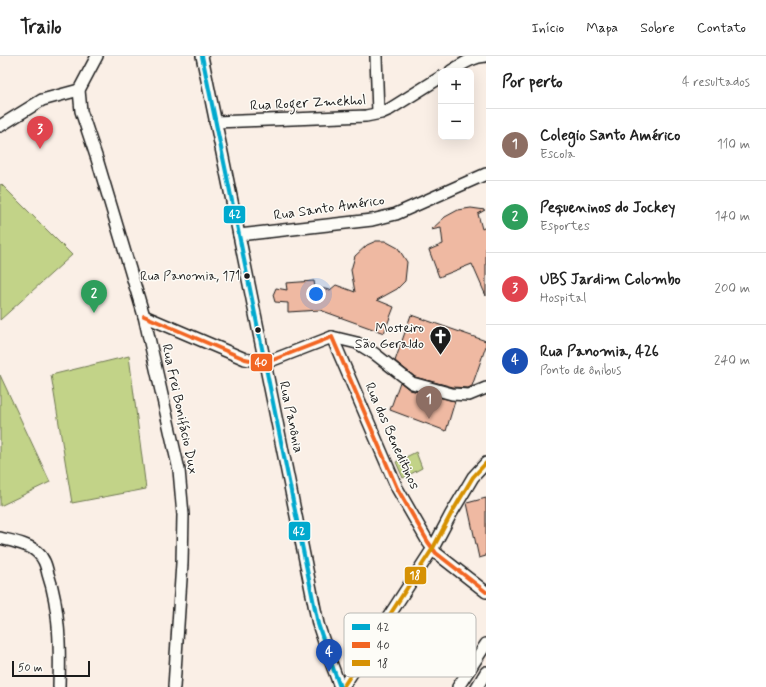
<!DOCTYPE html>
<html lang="pt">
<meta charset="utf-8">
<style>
body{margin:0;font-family:Mynerve,sans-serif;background:#f2f2f2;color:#222}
.controls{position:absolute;right:12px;top:12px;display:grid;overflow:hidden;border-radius:8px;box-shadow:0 4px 16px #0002}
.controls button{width:36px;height:36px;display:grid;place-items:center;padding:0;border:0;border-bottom:1px solid #e0e0e0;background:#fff;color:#222;font:20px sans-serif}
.scale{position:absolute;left:12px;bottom:10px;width:78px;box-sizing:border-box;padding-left:4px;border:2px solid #1c1c1c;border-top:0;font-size:11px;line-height:14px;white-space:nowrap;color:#1c1c1c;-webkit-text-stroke:3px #fdfcf7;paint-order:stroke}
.you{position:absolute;left:316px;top:238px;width:14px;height:14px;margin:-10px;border:3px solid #fff;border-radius:50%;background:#1a73e8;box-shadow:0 0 0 6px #1a73e833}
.badge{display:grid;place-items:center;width:26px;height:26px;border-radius:50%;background:#2563eb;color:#fff;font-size:13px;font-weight:700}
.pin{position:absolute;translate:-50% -33px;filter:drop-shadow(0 1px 2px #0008)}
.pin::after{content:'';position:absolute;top:21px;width:14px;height:12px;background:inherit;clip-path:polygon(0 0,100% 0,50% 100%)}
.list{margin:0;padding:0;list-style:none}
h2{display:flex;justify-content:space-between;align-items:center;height:52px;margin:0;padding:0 16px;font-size:17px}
h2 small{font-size:13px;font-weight:400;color:#767676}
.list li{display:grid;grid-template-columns:26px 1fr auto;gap:12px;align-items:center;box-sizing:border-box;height:72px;padding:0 16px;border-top:1px solid #e0e0e0}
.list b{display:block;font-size:15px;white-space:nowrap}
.list p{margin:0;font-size:13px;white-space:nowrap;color:#767676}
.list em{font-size:13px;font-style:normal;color:#767676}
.map{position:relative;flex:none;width:486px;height:631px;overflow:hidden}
header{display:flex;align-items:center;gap:24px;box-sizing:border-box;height:56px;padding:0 20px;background:#fff;border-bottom:1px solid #e0e0e0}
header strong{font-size:19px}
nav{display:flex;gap:22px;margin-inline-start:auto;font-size:14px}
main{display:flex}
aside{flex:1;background:#fff}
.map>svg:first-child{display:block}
</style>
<header>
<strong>Trailo</strong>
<nav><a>Início</a><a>Mapa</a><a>Sobre</a><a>Contato</a></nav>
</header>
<main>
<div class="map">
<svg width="486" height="631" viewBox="0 0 486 631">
<rect width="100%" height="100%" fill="#faefe6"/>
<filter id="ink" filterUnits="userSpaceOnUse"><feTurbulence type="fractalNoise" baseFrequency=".025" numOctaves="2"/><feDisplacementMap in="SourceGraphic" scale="8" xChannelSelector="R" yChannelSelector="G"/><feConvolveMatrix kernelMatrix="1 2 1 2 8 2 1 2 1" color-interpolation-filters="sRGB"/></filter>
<g filter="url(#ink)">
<!-- green -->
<g fill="#c2d388" stroke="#6f7852">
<path d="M1,128L72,199L0,264V129Z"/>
<path d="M129,300L146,433L72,447L51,319Z"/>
<path d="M0,319L50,426L0,450Z"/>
<path d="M416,396L422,412L403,422L396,406Z"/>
</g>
<!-- building -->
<g fill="#efb9a2" stroke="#1c1c1c">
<path d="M471,152L485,154L478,158L482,173L486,171V240L472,208L439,221L429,194L443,188L441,172L431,174L445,161L458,154Z"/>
<path d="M376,185H385L398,192L407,206L405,225L397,233L377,244L394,251L384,277L320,254L288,256V247L275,246L273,239L276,232L287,234L286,227L314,225L315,231L330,234L336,229L355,236L351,214L355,200L367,189Z"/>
<path d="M411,259L486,285V290L472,330L468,332L453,331L415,321L395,305Z"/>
<path d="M400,326L410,334L455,345L446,375L390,354Z"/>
<path d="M486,442V500L479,502L467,447Z"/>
</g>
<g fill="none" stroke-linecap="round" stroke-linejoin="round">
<defs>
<g id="minor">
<path d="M97,0L79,34L81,55L97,103L144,260L179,414L183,459L182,507L174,631"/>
<path d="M202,0L239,179L318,568L329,601L340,631"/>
<path d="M376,0L378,57"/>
<path d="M451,15C463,8 472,1 486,0"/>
<path d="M215,66L366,60L381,57L390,53L441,21"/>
<path d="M0,70L42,44L79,34"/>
<path d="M239,179L372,164L396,158L486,118"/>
<path d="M144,260L245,303L265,307L332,281L397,432L428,486L436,497L486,536"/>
<path d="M332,281L357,287L375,298L412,327L452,338L469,339L486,332"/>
<path d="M0,482C11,485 29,488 37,496C44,502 46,509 48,518C60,553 60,594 59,631"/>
<path d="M343,631L433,492L451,458L473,421L486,407"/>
<path d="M458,631L486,588"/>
<path d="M477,631L486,616"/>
</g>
</defs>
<!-- minor casing -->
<use href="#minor" stroke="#1c1c1c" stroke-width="14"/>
<!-- minor -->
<use href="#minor" stroke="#fdfcf7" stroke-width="11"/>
<defs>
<path id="bus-1" d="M202,0L239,179L318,568L329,601L340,631"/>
<path id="bus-2" d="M144,260L245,303L265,307L332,281L397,432L428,486L436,497L486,536"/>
<path id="bus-3" d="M343,631L433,492L451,458L473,421L486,407"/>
</defs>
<!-- bus-1 casing -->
<use href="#bus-1" stroke="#fdfcf7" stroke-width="7"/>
<!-- bus-2 casing -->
<use href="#bus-2" stroke="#fdfcf7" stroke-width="7"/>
<!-- bus-3 casing -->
<use href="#bus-3" stroke="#fdfcf7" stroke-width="7"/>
<!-- bus-1 -->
<use href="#bus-1" stroke="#00a9ce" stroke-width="4"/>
<!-- bus-2 -->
<use href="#bus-2" stroke="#f26522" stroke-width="4"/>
<!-- bus-3 -->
<use href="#bus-3" stroke="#d69104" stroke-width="4"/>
</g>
</g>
<!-- icons -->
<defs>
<symbol id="church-pin" viewBox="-11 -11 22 30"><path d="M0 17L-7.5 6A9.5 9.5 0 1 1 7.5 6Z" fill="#1c1c1c" stroke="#fdfcf7"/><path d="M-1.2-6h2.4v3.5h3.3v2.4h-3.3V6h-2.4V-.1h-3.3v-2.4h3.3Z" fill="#fff"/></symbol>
</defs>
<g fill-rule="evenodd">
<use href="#church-pin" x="428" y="268" width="25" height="34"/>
</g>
<!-- markers -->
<g fill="#1c1c1c" stroke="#fdfcf7" stroke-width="1.5">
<circle cx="247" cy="220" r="3.5"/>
<circle cx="258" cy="274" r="3.5"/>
</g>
<g text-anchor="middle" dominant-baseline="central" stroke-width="3" stroke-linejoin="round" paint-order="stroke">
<!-- bus labels -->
<g font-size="13" fill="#1c1c1c" stroke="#fdfcf7" text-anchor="end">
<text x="240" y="220">Rua Panomia, 171</text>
</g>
<!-- street labels -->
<g font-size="14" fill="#1c1c1c" stroke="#fdfcf7">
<text transform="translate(308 47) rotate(-3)">Rua Roger Zmekhol</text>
<text transform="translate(329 152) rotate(-8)">Rua Santo Américo</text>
<text transform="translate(180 353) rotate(78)">Rua Frei Bonifácio Dux</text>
<text transform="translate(291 361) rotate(78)">Rua Panônia</text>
<text transform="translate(392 380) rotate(66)">Rua dos Beneditinos</text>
</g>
<!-- poi labels -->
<g font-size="14" fill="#1c1c1c" stroke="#fdfcf7" text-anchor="end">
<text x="424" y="272">Mosteiro<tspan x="424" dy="16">São Geraldo</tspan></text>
</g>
</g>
<!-- legend -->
<rect x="344" y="557" width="132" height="64" rx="6" fill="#fdfcf7" stroke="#bab9b5" stroke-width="1"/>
<rect x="352" y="568" width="18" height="6" fill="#00a9ce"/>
<rect x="352" y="586" width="18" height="6" fill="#f26522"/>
<rect x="352" y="604" width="18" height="6" fill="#d69104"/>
<g font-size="11" fill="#1c1c1c">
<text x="377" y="575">42</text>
<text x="377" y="593">40</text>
<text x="377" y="611">18</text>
</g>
<g stroke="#fdfcf7" stroke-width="1.5">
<rect x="223" y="149" width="23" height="19" rx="4" fill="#00a9ce"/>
<rect x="250" y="297" width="23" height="19" rx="4" fill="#f26522"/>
<rect x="288" y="465" width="23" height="20" rx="4" fill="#00a9ce"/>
<rect x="404" y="510" width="23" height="19" rx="4" fill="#d69104"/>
</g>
<g font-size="11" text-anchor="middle" font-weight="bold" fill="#fff">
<text x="235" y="162">42</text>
<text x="261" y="310">40</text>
<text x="299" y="479">42</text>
<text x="415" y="523">18</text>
</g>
</svg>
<div class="controls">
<button>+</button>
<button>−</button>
</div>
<div class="scale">50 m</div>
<div class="you"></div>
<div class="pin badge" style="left:429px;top:363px;background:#8d6e63">1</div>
<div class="pin badge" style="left:94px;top:257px;background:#2e9e5b">2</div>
<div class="pin badge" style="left:40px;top:93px;background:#e0444e">3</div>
<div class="pin badge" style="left:329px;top:616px;background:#1a4fb4">4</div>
</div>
<aside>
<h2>Por perto<small>4 resultados</small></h2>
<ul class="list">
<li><span class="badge" style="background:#8d6e63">1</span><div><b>Colegio Santo Américo</b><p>Escola</p></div><em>110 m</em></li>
<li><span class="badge" style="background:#2e9e5b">2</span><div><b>Pequeninos do Jockey</b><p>Esportes</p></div><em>140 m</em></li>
<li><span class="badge" style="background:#e0444e">3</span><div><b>UBS Jardim Colombo</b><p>Hospital</p></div><em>200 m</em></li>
<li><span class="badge" style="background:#1a4fb4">4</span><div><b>Rua Panomia, 426</b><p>Ponto de ônibus</p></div><em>240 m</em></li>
</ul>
</aside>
</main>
